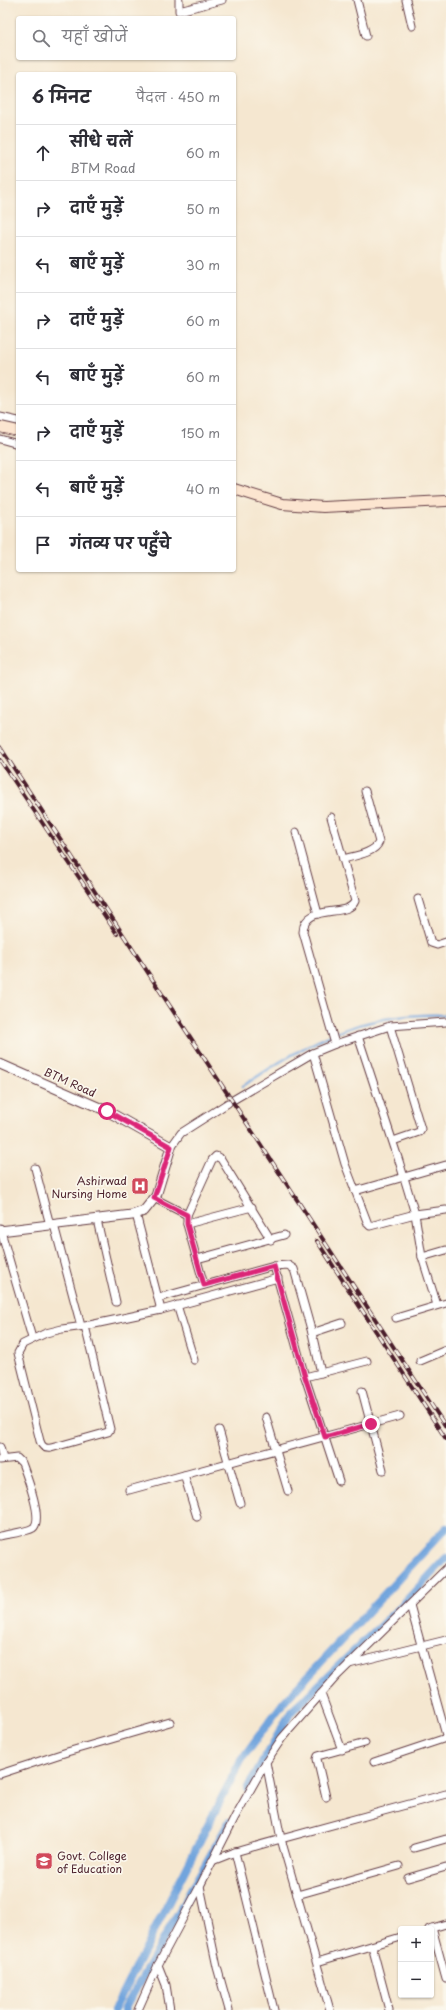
<!DOCTYPE html>
<html lang="hi">
<meta charset="utf-8">
<style>
body{margin:0;font-family:"Playpen Sans","Playpen Sans Deva",sans-serif;background:#f2f2f3;color:#2b2b33}
.controls{position:absolute;right:12px;bottom:12px;display:grid;overflow:hidden;border-radius:4px;box-shadow:0 1px 3px #0004}
.controls button{width:36px;height:36px;display:grid;place-items:center;padding:0;border:0;border-bottom:1px solid #e1e1e2;background:#fff;color:#2b2b33;font:20px sans-serif}
.stop{position:absolute;width:12px;height:12px;margin:-9px;border:3px solid #db2777;border-radius:50%;background:#fff}
.stop.end{background:#db2777;border-color:#fff;box-shadow:0 1px 4px #0008}
.list{margin:0;padding:0;list-style:none}
h2{display:flex;justify-content:space-between;align-items:center;height:52px;margin:0;padding:0 16px;font-size:17px}
h2 small{font-size:13px;font-weight:400;color:#7c7c81}
.list li{display:grid;grid-template-columns:26px 1fr auto;gap:12px;align-items:center;box-sizing:border-box;height:56px;padding:0 16px;border-top:1px solid #e1e1e2}
.list b{display:block;font-size:15px;white-space:nowrap}
.list p{margin:0;font-size:13px;white-space:nowrap;color:#7c7c81}
.list em{font-size:13px;font-style:normal;color:#7c7c81}
.icon{flex:none;width:22px;height:22px;fill:none;stroke:currentColor;stroke-width:2;stroke-linecap:round;stroke-linejoin:round}
.map{position:relative;flex:none;width:446px;height:2010px;overflow:hidden}
.search{position:absolute;background:#fff;box-shadow:0 1px 3px #0004;left:16px;top:16px;width:220px;height:44px;display:flex;align-items:center;gap:10px;box-sizing:border-box;padding:0 14px;border-radius:4px;color:#7c7c81;font-size:15px}
.panel{position:absolute;background:#fff;box-shadow:0 1px 3px #0004;left:16px;top:72px;width:220px;height:500px;border-radius:4px}
.map>svg:first-child{display:block}
</style>
<div class="map">
<svg width="446" height="2010" viewBox="0 0 446 2010">
<rect width="100%" height="100%" fill="#fbf7ec"/>
<filter id="ink" filterUnits="userSpaceOnUse"><feTurbulence type="fractalNoise" baseFrequency=".025" numOctaves="2"/><feDisplacementMap in="SourceGraphic" scale="8" xChannelSelector="R" yChannelSelector="G"/><feConvolveMatrix kernelMatrix="1 2 1 2 8 2 1 2 1" color-interpolation-filters="sRGB"/></filter>
<filter id="wash" filterUnits="userSpaceOnUse"><feTurbulence type="fractalNoise" baseFrequency=".012" numOctaves="4" result="noise"/><feDisplacementMap in="SourceGraphic" scale="16" xChannelSelector="R" yChannelSelector="G"/><feGaussianBlur stdDeviation="0.9" result="paint"/><feColorMatrix in="noise" values="0 0 0 0 0 0 0 0 0 0 0 0 0 0 0 0 0 1.4 0 .05"/><feComposite in="paint" operator="in"/></filter>
<g filter="url(#wash)">
<rect width="100%" height="100%" fill="#f5e7d0"/>
<g fill="none" stroke-linecap="round" stroke-linejoin="round">
<!-- stream -->
<path stroke="#71a4dd" stroke-width="2.5" d="M243,1086C311,1040 361,1012 446,1015"/>
<!-- canal -->
<g stroke="#71a4dd" stroke-width="8">
<path d="M247,1789L291,1712L405,1602L446,1558"/>
<path d="M114,2010L241,1760L283,1703L446,1528"/>
<path d="M124,2010L229,1822"/>
</g>
</g>
</g>
<g filter="url(#ink)">
<g fill="none" stroke-linecap="round" stroke-linejoin="round">
<defs>
<g id="minor">
<path d="M179,0V11L222,0"/>
<path d="M357,0L366,36"/>
<path d="M406,0L412,26"/>
<path d="M0,417L18,421"/>
<path d="M0,439L18,444"/>
<path d="M331,817L355,901C348,919 304,902 303,932L335,1044"/>
<path d="M296,832L318,914"/>
<path d="M343,859C354,856 375,853 379,842L365,791"/>
<path d="M418,899L431,943L437,945L446,942"/>
<path d="M390,1026L421,1129L419,1132L393,1141"/>
<path d="M358,1036L399,1161L415,1214L422,1257L437,1305"/>
<path d="M313,1053L345,1164L368,1224L370,1226L415,1214L446,1210"/>
<path d="M233,1100L313,1053L335,1044L390,1026L446,1022"/>
<path d="M171,1147L181,1133L228,1103"/>
<path d="M35,1168L50,1225"/>
<path d="M355,1191L446,1165"/>
<path d="M154,1198L187,1215V1224L204,1285"/>
<path d="M136,1214L161,1310"/>
<path d="M187,1215L212,1160L216,1156L221,1159L271,1240"/>
<path d="M97,1220L116,1302"/>
<path d="M187,1224L252,1207"/>
<path d="M54,1225L81,1326"/>
<path d="M0,1228L32,1338"/>
<path d="M422,1257L446,1250"/>
<path d="M197,1259L284,1235"/>
<path d="M274,1266L305,1377L339,1481"/>
<path d="M158,1298L274,1266L288,1265L294,1269L312,1333L321,1373"/>
<path d="M177,1305L194,1360"/>
<path d="M396,1318L446,1303"/>
<path d="M85,1326L110,1429L108,1432L51,1448C45,1449 42,1447 40,1441L18,1353L23,1344L46,1333L62,1329L85,1326L161,1310L278,1278"/>
<path d="M312,1333L342,1323"/>
<path d="M420,1361L446,1350"/>
<path d="M305,1377L367,1361"/>
<path d="M362,1391L383,1470"/>
<path d="M266,1417L288,1491"/>
<path d="M219,1430L240,1503"/>
<path d="M0,1447L3,1459"/>
<path d="M0,1460L17,1458L22,1463C26,1474 44,1520 33,1528C27,1532 8,1534 0,1536"/>
<path d="M184,1475L197,1517"/>
<path d="M129,1490L400,1416"/>
<path d="M410,1605L446,1735"/>
<path d="M349,1664L446,1640"/>
<path d="M321,1694L342,1750"/>
<path d="M266,1762L281,1839L330,2010"/>
<path d="M374,1762L446,1738"/>
<path d="M0,1774L67,1752L170,1722"/>
<path d="M326,1797L317,1759L318,1756L365,1743"/>
<path d="M414,1848L446,1839"/>
<path d="M235,1852L274,2010"/>
<path d="M212,1861L235,1852L281,1839L446,1794"/>
<path d="M408,1878L446,1867"/>
<path d="M297,1895L399,1866"/>
<path d="M432,1928L446,1979"/>
<path d="M429,1929L446,1924"/>
<path d="M372,1946L389,2010"/>
<path d="M317,1962L401,1937"/>
<path d="M158,1965L166,1985L170,2010"/>
<path d="M138,2010L158,1965L200,1886"/>
<path d="M229,2010L217,1967L200,1886L235,1817L266,1762L282,1738L336,1677L446,1569"/>
</g>
<path id="tertiary" d="M0,1064L107,1111L171,1147L156,1196L144,1211L132,1215L0,1231"/>
<g id="secondary">
<path d="M0,427L18,431"/>
<path d="M234,489L282,504L323,507L446,501"/>
</g>
</defs>
<!-- minor casing -->
<use href="#minor" stroke="#643d44" stroke-width="9"/>
<!-- tertiary casing -->
<use href="#tertiary" stroke="#643d44" stroke-width="11"/>
<!-- secondary casing -->
<use href="#secondary" stroke="#643d44" stroke-width="12"/>
<!-- minor -->
<use href="#minor" stroke="#fff" stroke-width="7"/>
<!-- tertiary -->
<use href="#tertiary" stroke="#fff" stroke-width="9"/>
<!-- secondary -->
<use href="#secondary" stroke="#fce5d0" stroke-width="10"/>
<defs>
<g id="rail">
<path d="M0,747L446,1427"/>
<path d="M0,760L117,934"/>
<path d="M317,1241L446,1439"/>
</g>
</defs>
<!-- rail casing -->
<use href="#rail" stroke="#4a1f2b" stroke-width="4"/>
<!-- rail -->
<use href="#rail" stroke="#fbf7ec" stroke-width="2.5" stroke-dasharray="8" stroke-linecap="butt"/>
</g>
</g>
<g fill="none" stroke-linecap="round" stroke-linejoin="round" filter="url(#ink)">
<!-- route -->
<path stroke="#db2777" stroke-width="5" d="M107,1111L171,1147L154,1198L187,1215V1224L204,1285L274,1266L305,1377L325,1437L371,1424"/>
</g>
<!-- icons -->
<defs>
<symbol id="hospital-square" viewBox="-11 -11 22 22"><rect x="-9" y="-9" width="18" height="18" rx="4" fill="#d1495b" stroke="#fbf7ec"/><path d="M-5-5h3v3.5h4V-5h3V5h-3V1.5h-4V5h-3Z" fill="#fff"/></symbol>
<symbol id="university-square" viewBox="-11 -11 22 22"><rect x="-9" y="-9" width="18" height="18" rx="4" fill="#d1495b" stroke="#fbf7ec"/><path d="M0-5L7-2L0 1L-7-2ZM-4 1L0 2.5L4 1V4Q0 6-4 4Z" fill="#fff"/></symbol>
</defs>
<g fill-rule="evenodd">
<use href="#hospital-square" x="130" y="1176" width="20" height="20"/>
<use href="#university-square" x="34" y="1851" width="20" height="20"/>
</g>
<g text-anchor="middle" dominant-baseline="central" stroke-width="3.5" stroke-linejoin="round" paint-order="stroke">
<!-- street labels -->
<g font-size="11" fill="#4a1f2b" stroke="#fbf7ec">
<text transform="translate(70 1082) rotate(24)">BTM Road</text>
</g>
<!-- poi labels -->
<g font-size="11" fill="#4a1f2b" stroke="#fbf7ec" text-anchor="end">
<text x="127" y="1180">Ashirwad<tspan x="127" dy="13">Nursing Home</tspan></text>
<text x="57" y="1855" text-anchor="start">Govt. College<tspan x="57" dy="13">of Education</tspan></text>
</g>
</g>
</svg>
<div class="controls">
<button>+</button>
<button>−</button>
</div>
<div class="stop" style="left:107px;top:1111px"></div>
<div class="stop end" style="left:371px;top:1424px"></div>
<div class="search"><svg class="icon" aria-label="search" viewBox="0 0 24 24"><circle cx="10" cy="10" r="6"/><path d="M15 15l6 6"/></svg>यहाँ खोजें</div>
<section class="panel">
<h2>6 मिनट<small>पैदल · 450 m</small></h2>
<ul class="list">
<li><svg class="icon" aria-label="ahead" viewBox="0 0 24 24"><path d="M12 20V5M6 11l6-6 6 6"/></svg><div><b>सीधे चलें</b><p>BTM Road</p></div><em>60 m</em></li>
<li><svg class="icon" aria-label="right" viewBox="0 0 24 24"><path d="M7 20v-9h11M14 6l5 5-5 5"/></svg><div><b>दाएँ मुड़ें</b></div><em>50 m</em></li>
<li><svg class="icon" aria-label="left" viewBox="0 0 24 24"><path d="M17 20v-9H6M10 6l-5 5 5 5"/></svg><div><b>बाएँ मुड़ें</b></div><em>30 m</em></li>
<li><svg class="icon" aria-label="right" viewBox="0 0 24 24"><path d="M7 20v-9h11M14 6l5 5-5 5"/></svg><div><b>दाएँ मुड़ें</b></div><em>60 m</em></li>
<li><svg class="icon" aria-label="left" viewBox="0 0 24 24"><path d="M17 20v-9H6M10 6l-5 5 5 5"/></svg><div><b>बाएँ मुड़ें</b></div><em>60 m</em></li>
<li><svg class="icon" aria-label="right" viewBox="0 0 24 24"><path d="M7 20v-9h11M14 6l5 5-5 5"/></svg><div><b>दाएँ मुड़ें</b></div><em>150 m</em></li>
<li><svg class="icon" aria-label="left" viewBox="0 0 24 24"><path d="M17 20v-9H6M10 6l-5 5 5 5"/></svg><div><b>बाएँ मुड़ें</b></div><em>40 m</em></li>
<li><svg class="icon" aria-label="arrive" viewBox="0 0 24 24"><path d="M6 21V4h12l-3 4 3 4H6"/></svg><div><b>गंतव्य पर पहुँचे</b></div></li>
</ul>
</section>
</div>
